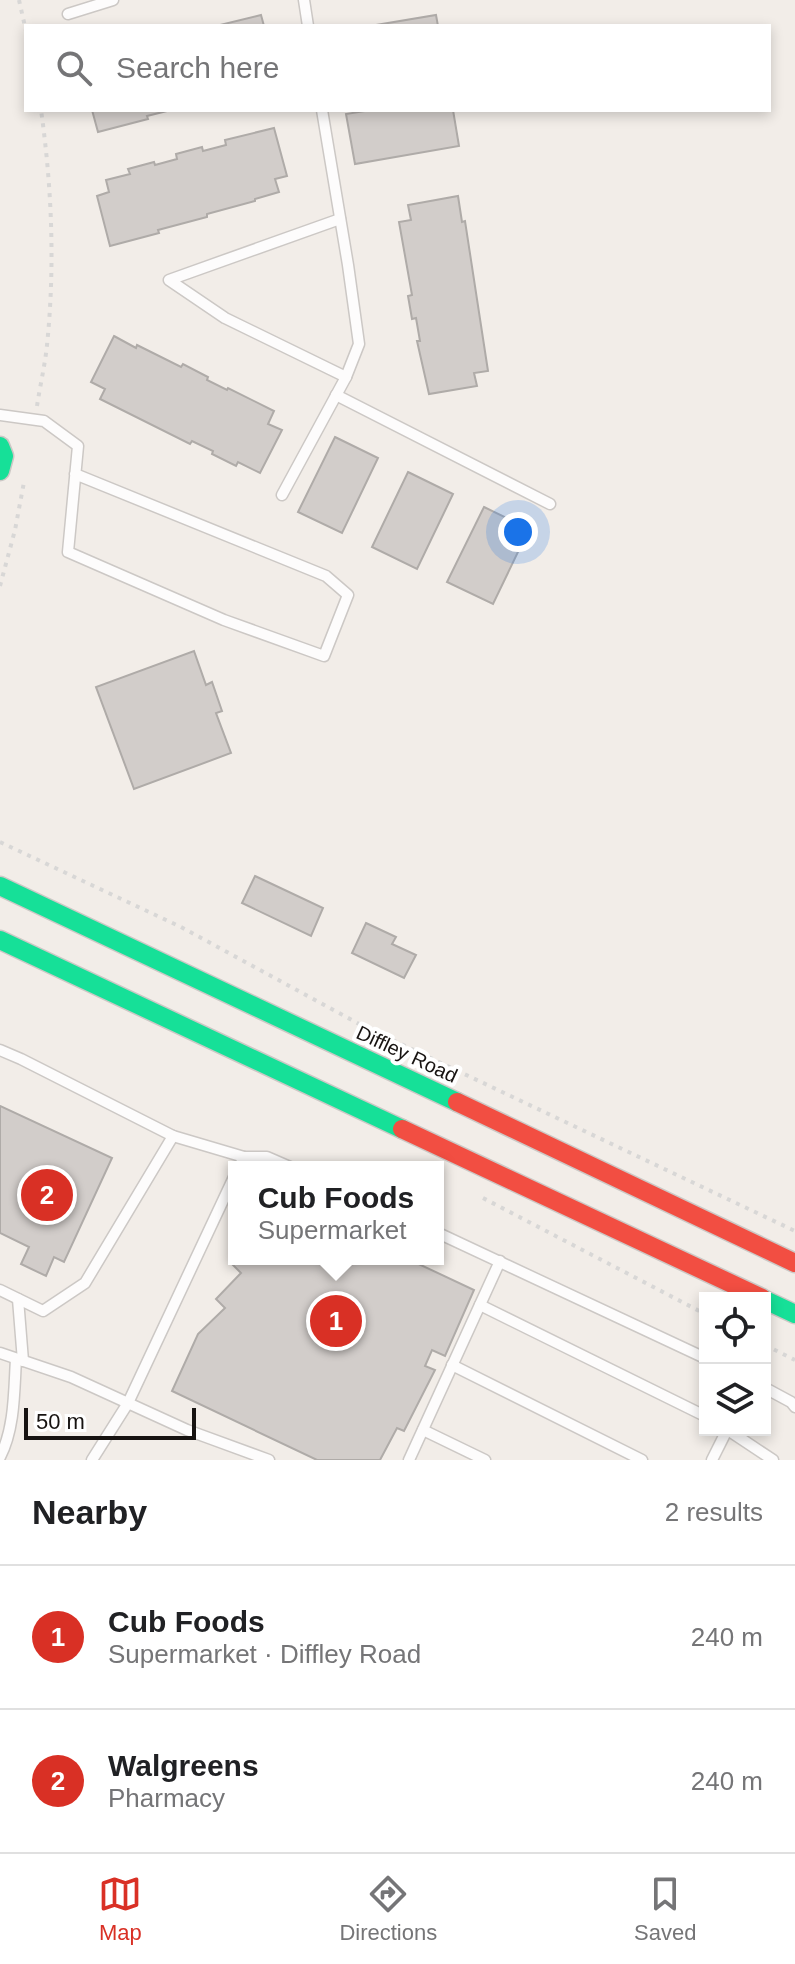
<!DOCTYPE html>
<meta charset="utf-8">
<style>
body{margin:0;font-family:Helvetica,sans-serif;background:#f2f2f2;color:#202124}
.controls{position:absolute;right:24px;bottom:24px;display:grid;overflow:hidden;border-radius:0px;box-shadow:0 4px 12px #0003}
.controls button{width:72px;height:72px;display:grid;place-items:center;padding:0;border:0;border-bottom:2px solid #e0e0e0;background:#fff;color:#202124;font:40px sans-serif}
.scale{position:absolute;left:24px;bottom:20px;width:172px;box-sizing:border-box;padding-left:8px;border:4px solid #171311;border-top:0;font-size:22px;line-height:28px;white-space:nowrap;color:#171311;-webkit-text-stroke:6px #fff;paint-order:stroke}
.you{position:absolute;left:518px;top:532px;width:28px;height:28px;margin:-20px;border:6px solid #fff;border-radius:50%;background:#1a73e8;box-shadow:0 0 0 12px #1a73e833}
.badge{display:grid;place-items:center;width:52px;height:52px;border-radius:50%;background:#d93025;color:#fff;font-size:26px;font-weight:700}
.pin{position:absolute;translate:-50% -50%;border:4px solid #fff;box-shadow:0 2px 8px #0006}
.popup{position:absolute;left:228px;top:1161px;width:216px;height:104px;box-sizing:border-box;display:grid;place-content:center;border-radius:0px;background:#fff;filter:drop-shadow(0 2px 6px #0005);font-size:26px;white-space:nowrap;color:#757577}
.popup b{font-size:30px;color:#202124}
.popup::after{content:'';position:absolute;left:50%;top:100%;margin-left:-16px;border:16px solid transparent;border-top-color:#fff}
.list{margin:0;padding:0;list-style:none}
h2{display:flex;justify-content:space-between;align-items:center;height:104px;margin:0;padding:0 32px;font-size:34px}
h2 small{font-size:26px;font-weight:400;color:#757577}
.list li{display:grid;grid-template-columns:52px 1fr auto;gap:24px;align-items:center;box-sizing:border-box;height:144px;padding:0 32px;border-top:2px solid #e0e0e0}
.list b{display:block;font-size:30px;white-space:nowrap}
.list p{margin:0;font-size:26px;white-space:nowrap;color:#757577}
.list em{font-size:26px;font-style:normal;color:#757577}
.icon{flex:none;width:44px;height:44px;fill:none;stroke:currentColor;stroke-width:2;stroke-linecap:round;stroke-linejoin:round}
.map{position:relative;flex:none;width:795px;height:1460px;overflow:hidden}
.search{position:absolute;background:#fff;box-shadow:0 4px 12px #0003;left:24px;right:24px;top:24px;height:88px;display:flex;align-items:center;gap:20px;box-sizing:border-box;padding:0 28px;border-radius:0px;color:#757577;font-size:30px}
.sheet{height:392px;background:#fff}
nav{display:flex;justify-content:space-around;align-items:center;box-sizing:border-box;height:112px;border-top:2px solid #e0e0e0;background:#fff;font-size:22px;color:#757577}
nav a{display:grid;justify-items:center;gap:4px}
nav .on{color:#d93025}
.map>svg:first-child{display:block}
</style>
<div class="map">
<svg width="795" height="1460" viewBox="0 0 795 1460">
<rect width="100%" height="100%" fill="#f2ede8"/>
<!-- building -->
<g fill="#d2cdca" stroke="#afaba8" stroke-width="2">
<path d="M261,15L264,26H216Z"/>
<path d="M436,15L438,26H370Z"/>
<path d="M92,110H171L147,116L148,119L98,132Z"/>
<path d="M371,110H453L459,146L355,164L346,114Z"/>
<path d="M274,128L287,176L275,179L279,192L255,199V201L207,214V217L158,230L159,233L110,246L97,196L109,192L106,180L130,174L128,169L154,162L155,165L177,159L176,154L202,147L203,151L226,145L225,140Z"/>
<path d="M458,196L462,222L465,221L488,371L474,373L477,386L429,394L417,341H420L416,318L412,319L408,296L412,295L399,222L411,220L408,205Z"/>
<path d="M114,336L136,348L137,345L181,367L183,364L208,377L207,380L227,390L228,388L274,411L268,424L282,430L260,473L238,462L236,466L212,454L213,451L192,441L190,444L100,399L105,389L91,382Z"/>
<path d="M335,437L378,458L342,533L298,512Z"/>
<path d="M408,472L453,494L417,569L372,547Z"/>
<path d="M484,507L529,529L493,604L447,582Z"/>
<path d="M194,651L206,685L212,682L222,711L216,713L231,753L134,789L96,687Z"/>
<path d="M255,876L323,908L311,936L242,903Z"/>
<path d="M366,923L396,937L392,944L416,955L404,978L352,953Z"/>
<path d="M0,1106L112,1158L64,1262L54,1257L46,1276L21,1264L29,1247L0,1233Z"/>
<path d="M234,1259H408L474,1290L445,1356L432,1350L425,1366L435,1370L404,1431L397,1428L380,1460H317L172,1391L198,1334L225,1308L216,1299L241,1273L232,1264Z"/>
</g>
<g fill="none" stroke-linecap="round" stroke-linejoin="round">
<defs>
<g id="lane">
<path d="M304,0L308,26"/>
<path d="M68,14L113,0"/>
<path d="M340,219L169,280L225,318L346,377"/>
<path d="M336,395L550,504"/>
<path d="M0,415L44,421L78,446L68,552L224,620L324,656L348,595L326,576L75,474"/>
<path d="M282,495L346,377L359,344L348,265L322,110"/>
<path d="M0,1050L21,1059L173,1136L244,1157"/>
<path d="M239,1167L244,1157H267L290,1167"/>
<path d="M438,1233L705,1358"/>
<path d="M0,1290L43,1311L85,1283L173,1136"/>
<path d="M18,1299L23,1361"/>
<path d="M480,1305L705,1416"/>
<path d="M0,1353L71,1377L187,1430L269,1460"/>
<path d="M452,1365L642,1460"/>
<path d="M765,1388L791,1402L795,1407"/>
<path d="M423,1430L485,1460"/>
<path d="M728,1430L773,1460"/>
<path d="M0,1457C15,1428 14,1390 16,1359"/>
<path d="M92,1460L128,1403L234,1177"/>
<path d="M409,1460L500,1261"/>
<path d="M712,1460L727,1430"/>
</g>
<g id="fast">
<path d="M0,446L4,456L0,471"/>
<path d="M0,886L457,1102"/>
<path d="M0,940L402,1129"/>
<path d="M765,1300L795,1314"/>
</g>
<g id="jam">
<path d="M457,1102L795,1263"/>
<path d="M402,1129L762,1298"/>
</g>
</defs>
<!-- lane casing -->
<use href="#lane" stroke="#ccc8c5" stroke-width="13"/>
<!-- fast casing -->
<use href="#fast" stroke="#ccc8c5" stroke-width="21"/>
<!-- jam casing -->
<use href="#jam" stroke="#ccc8c5" stroke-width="21"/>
<!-- path -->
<g stroke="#d8d7d6" stroke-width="4" stroke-dasharray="4 6" stroke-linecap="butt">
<path d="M19,0L26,31"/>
<path d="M37,406C40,386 45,365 47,345C55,267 52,188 41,110"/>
<path d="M0,586L15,530L24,482"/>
<path d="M0,842L181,927L361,1025L795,1231"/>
<path d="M483,1198L705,1314"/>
<path d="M765,1345L795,1360"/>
</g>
<!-- lane -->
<use href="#lane" stroke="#fdfcfc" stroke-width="10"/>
<!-- fast -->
<use href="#fast" stroke="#16e098" stroke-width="18"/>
<!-- jam -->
<use href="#jam" stroke="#f24e42" stroke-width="18"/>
</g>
<g text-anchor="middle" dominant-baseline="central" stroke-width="8" stroke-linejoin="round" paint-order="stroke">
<!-- street labels -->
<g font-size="20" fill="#171311" stroke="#fff">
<text transform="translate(407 1054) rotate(25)">Diffley Road</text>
</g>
</g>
</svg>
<div class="controls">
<button><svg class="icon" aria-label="locate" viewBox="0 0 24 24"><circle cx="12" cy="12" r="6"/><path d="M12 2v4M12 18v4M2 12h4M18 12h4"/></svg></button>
<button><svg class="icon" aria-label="layers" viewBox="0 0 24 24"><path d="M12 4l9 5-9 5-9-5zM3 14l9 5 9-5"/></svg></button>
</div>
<div class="scale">50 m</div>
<div class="you"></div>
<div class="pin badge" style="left:336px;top:1321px">1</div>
<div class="popup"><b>Cub Foods</b>Supermarket</div>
<div class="pin badge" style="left:47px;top:1195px">2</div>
<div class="search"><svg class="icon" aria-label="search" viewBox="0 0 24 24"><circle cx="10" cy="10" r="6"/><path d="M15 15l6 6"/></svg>Search here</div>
</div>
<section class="sheet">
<h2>Nearby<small>2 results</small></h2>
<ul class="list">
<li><span class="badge">1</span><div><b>Cub Foods</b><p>Supermarket · Diffley Road</p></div><em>240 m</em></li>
<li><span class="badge">2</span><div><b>Walgreens</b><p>Pharmacy</p></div><em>240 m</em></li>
</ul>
</section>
<nav>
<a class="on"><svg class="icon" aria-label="map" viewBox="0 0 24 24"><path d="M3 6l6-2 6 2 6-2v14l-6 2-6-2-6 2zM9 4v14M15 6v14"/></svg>Map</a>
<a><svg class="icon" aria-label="directions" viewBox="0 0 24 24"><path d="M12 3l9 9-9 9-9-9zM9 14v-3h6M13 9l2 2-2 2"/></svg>Directions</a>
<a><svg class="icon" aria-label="saved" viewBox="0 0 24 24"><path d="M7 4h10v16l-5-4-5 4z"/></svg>Saved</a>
</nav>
